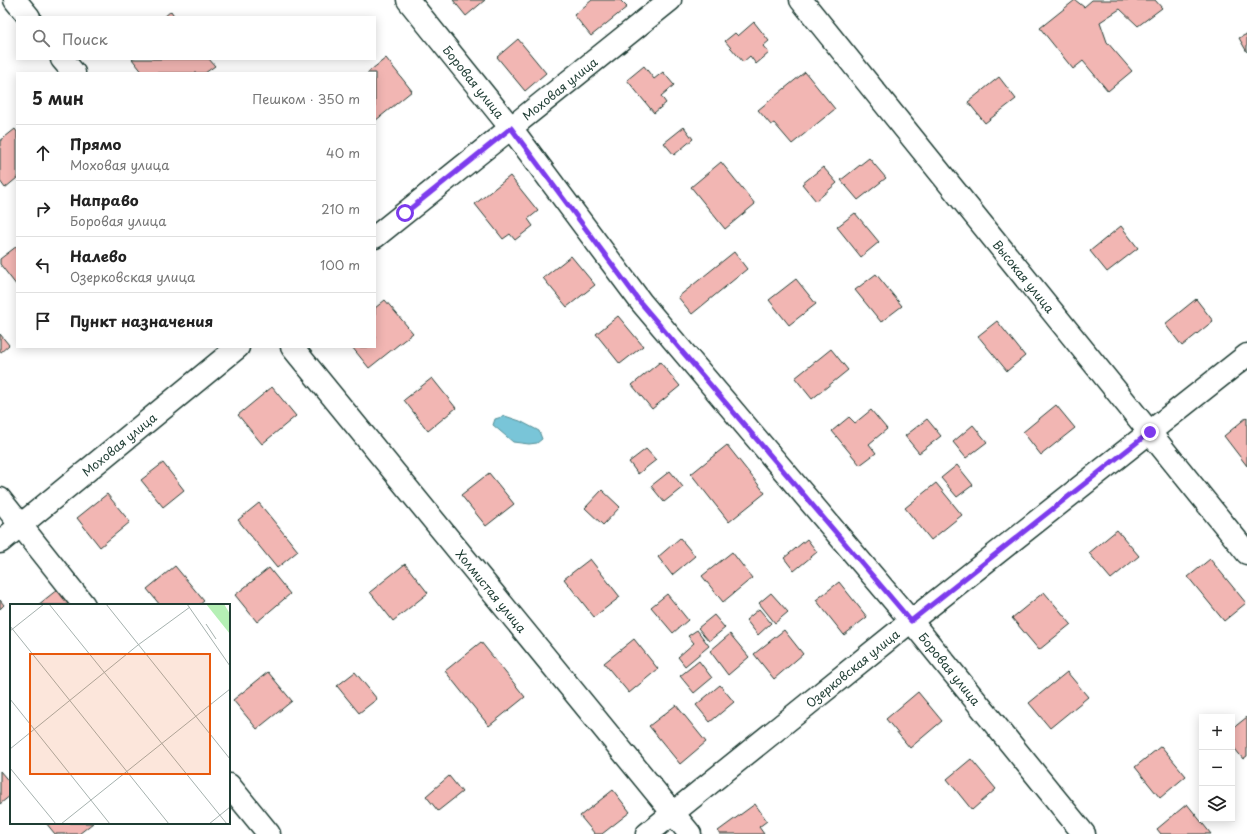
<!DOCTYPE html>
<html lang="ru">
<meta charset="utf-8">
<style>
body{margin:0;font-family:"Playpen Sans",sans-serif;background:#f2f2f2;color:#222}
.controls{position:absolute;right:12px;bottom:12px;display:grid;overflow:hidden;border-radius:0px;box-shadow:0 2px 10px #0003}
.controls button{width:36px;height:36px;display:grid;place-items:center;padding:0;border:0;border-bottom:1px solid #e0e0e0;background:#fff;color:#222;font:20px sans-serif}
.stop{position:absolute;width:12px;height:12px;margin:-9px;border:3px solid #7c3aed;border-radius:50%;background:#fff}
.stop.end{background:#7c3aed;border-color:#fff;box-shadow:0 1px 4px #0008}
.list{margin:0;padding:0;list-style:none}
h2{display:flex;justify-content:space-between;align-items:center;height:52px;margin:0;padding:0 16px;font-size:17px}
h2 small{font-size:13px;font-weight:400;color:#767676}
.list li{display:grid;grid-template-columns:26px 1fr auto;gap:12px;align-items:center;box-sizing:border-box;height:56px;padding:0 16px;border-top:1px solid #e0e0e0}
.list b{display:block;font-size:15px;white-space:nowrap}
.list p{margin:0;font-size:13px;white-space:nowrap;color:#767676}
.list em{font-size:13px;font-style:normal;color:#767676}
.icon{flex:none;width:22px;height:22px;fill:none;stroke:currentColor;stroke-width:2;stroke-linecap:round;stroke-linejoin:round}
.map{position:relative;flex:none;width:1247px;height:834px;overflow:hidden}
.search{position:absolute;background:#fff;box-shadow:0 2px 10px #0003;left:16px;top:16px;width:360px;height:44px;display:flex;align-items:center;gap:10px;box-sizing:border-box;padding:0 14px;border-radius:0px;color:#767676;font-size:15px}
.panel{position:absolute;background:#fff;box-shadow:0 2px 10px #0003;left:16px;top:72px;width:360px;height:276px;border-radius:0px}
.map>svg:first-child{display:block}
</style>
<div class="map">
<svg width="1247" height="834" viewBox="0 0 1247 834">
<rect width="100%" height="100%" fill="#fff"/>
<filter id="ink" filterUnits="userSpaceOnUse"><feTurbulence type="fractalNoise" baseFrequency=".025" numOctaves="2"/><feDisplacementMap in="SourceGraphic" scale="8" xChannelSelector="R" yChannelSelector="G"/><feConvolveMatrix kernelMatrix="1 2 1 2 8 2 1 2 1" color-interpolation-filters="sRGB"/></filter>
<g filter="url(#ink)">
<!-- water -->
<path fill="#79c5d8" stroke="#558f96" d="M505,416L520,421L539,431L542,439L537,443L529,444L513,442L493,425L495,419Z"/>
<!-- building -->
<g fill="#f2b6b3" stroke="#1f3d34">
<path d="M453,0H485L466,16Z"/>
<path d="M592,0H620L627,7L591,36L574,15Z"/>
<path d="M1075,0L1084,7L1092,0H1155L1162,8L1138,26L1120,9L1100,22L1107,42L1132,71L1108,91L1083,61L1073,69L1040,28Z"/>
<path d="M171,11L175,17H164Z"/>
<path d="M754,22L769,41L763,46L769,53L756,64L750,56L743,62L725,41L735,33L738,36Z"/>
<path d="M1247,34V52L1239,38Z"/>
<path d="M518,39L546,73L525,91L497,57Z"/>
<path d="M386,58L412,91L375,121V73H367Z"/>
<path d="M132,59H209L215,66L205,73H143Z"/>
<path d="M644,66L654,79L663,72L674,85L661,96L666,103L654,113L627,80Z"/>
<path d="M805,72L835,109L792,144L774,123L771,125L758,110Z"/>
<path d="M999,77L1016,99L985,123L968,102Z"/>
<path d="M684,127L693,139L674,155L664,143Z"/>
<path d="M15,129L17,132V178L5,188L0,181V141Z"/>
<path d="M869,158L886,178L858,200L841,180Z"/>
<path d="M721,162L755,204L725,229L691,187Z"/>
<path d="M823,167L837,183L816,201L802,184Z"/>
<path d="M510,176L538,211L528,219L533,226L515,240L510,234L503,239L475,204Z"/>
<path d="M855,213L879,242L861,257L837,227Z"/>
<path d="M1121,226L1138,248L1107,272L1090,251Z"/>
<path d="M17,246V286L0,264V259Z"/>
<path d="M734,252L747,269L692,314L678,297Z"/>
<path d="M571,256L595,285L567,307L543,278Z"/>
<path d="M876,274L902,306L881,322L855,290Z"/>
<path d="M796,279L816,304L789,325L769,300Z"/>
<path d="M1196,299L1213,321L1182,346L1165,324Z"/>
<path d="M385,300L413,333L369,368L352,347H375V308Z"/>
<path d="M618,316L643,346L620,364L596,334Z"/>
<path d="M997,321L1025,356L1007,371L978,336Z"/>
<path d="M0,334L9,345L0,353Z"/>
<path d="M831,349L848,370L812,399L795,378Z"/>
<path d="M660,362L680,386L652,409L632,385Z"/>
<path d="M432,378L456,408L428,431L404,400Z"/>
<path d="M272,387L296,416L262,444L238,415Z"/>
<path d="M1056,405L1075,428L1041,455L1023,432Z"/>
<path d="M871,410L887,429L869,444L876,453L860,465L832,431L849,417L855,423Z"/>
<path d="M1247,417V466L1224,436Z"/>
<path d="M927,419L941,436L919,453L905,436Z"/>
<path d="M973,425L987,442L966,458L953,442Z"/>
<path d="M727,445L765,493L729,522L691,474Z"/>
<path d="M646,449L656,460L638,474L629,462Z"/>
<path d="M163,463L184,490L163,507L141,480Z"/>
<path d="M957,465L973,485L957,497L941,478Z"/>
<path d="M670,471L683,487L664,502L651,486Z"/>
<path d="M489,473L514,504L486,526L461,495Z"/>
<path d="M936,483L962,515L931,540L905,508Z"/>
<path d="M602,490L620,507L603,525L585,508Z"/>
<path d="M107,494L130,522L100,547L77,518Z"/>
<path d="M259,503L298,551L277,568L238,520Z"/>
<path d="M1117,530L1139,556L1111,579L1089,553Z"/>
<path d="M680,538L695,556L672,575L658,557Z"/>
<path d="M807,539L817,552L794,571L784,558Z"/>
<path d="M732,552L752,578L723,602L702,576Z"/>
<path d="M590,559L620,597L594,617L564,579Z"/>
<path d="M1210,559L1246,603L1224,621L1188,577Z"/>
<path d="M405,564L428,593L393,621L370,592Z"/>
<path d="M175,566L204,601L199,605H160L147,589Z"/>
<path d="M269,568L290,594L257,622L235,595Z"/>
<path d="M839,582L867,617L844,635L816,600Z"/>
<path d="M58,589L71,605H38Z"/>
<path d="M1044,592L1071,624L1039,650L1012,618Z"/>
<path d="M771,593L788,612L775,623L759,603Z"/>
<path d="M667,594L688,620L673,633L651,607Z"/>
<path d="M0,600L4,605L0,609Z"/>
<path d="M759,609L771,623L758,635L746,620Z"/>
<path d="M714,615L725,628L709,641L698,628Z"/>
<path d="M697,630L709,646L685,666L678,657L694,643L688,636Z"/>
<path d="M784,630L803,654L774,679L754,654Z"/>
<path d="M730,634L749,657L728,675L710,651Z"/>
<path d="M634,639L658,669L629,693L604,663Z"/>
<path d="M481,642L525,697L489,726L445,671Z"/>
<path d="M699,661L712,678L694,693L680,676Z"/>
<path d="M268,672L292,701L257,729L233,700Z"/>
<path d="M355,672L377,699L359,713L337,686Z"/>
<path d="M1067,672L1088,697L1050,728L1029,703Z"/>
<path d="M720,685L734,702L710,722L696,705Z"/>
<path d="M918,692L942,721L910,748L886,719Z"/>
<path d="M676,705L706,742L680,764L649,726Z"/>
<path d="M1247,717V756L1243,759L1232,745V729Z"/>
<path d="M1161,746L1186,776L1160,798L1135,767Z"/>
<path d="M971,759L996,789L972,810L947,779Z"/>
<path d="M0,771L11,784V795L0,804Z"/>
<path d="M449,776L462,792L438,811L426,796Z"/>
<path d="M613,790L630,812L602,834H595L580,816Z"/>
<path d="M755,804L767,821L759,827L764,834H720L718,831Z"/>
<path d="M1187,804L1211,834H1161L1157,829Z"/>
<path d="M46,823H93L79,834H55Z"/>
</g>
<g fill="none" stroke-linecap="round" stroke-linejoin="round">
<defs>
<g id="minor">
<path d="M15,0L29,17"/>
<path id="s1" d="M408,0L511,128L641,302L911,621L1084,834"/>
<path id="s2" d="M801,0L1247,553"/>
<path d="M62,59L74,73"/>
<path id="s3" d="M375,237L670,0"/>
<path id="s4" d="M292,347L690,834"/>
<path d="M0,499L84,605"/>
<path id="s5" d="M0,542L238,347"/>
<path d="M229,785L269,834"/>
<path id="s6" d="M647,834L911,621L1247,355"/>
</g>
</defs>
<!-- minor casing -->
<use href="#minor" stroke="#1f3d34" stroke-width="25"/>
<!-- minor -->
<use href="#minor" stroke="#fff" stroke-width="22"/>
</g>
</g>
<g fill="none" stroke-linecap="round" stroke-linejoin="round" filter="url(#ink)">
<!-- route -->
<path stroke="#7c3aed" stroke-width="5" d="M405,213L511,128L640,302L911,621L1150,432"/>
</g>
<g text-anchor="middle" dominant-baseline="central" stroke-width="3" stroke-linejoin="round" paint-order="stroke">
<!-- street labels -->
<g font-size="12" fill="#1f3d34" stroke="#fff">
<text stroke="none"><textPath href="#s1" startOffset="105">Боровая улица</textPath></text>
<text stroke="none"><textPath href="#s3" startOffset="237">Моховая улица</textPath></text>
<text stroke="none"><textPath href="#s2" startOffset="355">Высокая улица</textPath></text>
<text stroke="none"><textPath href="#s5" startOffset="154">Моховая улица</textPath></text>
<text stroke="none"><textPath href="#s4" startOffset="315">Холмистая улица</textPath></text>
<text stroke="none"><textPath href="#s6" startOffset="264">Озерковская улица</textPath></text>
<text stroke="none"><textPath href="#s1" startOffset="861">Боровая улица</textPath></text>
</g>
</g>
<!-- overview -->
<g transform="translate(10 604)">
<rect width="220" height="220" fill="#fff"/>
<path d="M196,0H214L220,10V30Z" fill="#b5f0b5"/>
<path fill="none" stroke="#a5b1ae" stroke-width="1" d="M39,0L217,220M96,0L220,155M177,0L220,62M196,20L206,35M0,22L159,220M0,27L34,0M0,95L100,220M0,145L128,41L180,3M0,164L46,220M51,220L220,85M199,220L220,203"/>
<path fill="#e8590c" fill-opacity="0.15" stroke="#e8590c" stroke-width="2" d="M20,50H200V170H20Z"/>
<rect width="220" height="220" fill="none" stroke="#1f3d34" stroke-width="2"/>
</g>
</svg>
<div class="controls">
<button>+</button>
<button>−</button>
<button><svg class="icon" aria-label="layers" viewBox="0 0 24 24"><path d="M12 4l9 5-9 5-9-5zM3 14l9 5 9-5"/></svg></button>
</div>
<div class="stop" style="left:405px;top:213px"></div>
<div class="stop end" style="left:1150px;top:432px"></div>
<div class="search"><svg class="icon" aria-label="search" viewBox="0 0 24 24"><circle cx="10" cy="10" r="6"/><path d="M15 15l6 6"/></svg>Поиск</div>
<section class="panel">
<h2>5 мин<small>Пешком · 350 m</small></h2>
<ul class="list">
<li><svg class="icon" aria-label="ahead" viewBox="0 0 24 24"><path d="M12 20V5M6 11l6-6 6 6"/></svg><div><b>Прямо</b><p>Моховая улица</p></div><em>40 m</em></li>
<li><svg class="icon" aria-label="right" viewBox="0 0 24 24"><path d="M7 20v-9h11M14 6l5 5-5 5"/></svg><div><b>Направо</b><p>Боровая улица</p></div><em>210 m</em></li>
<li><svg class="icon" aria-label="left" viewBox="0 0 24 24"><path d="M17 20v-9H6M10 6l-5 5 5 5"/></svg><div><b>Налево</b><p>Озерковская улица</p></div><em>100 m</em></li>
<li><svg class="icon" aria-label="arrive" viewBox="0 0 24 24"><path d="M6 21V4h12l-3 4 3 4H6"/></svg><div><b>Пункт назначения</b></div></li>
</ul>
</section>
</div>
